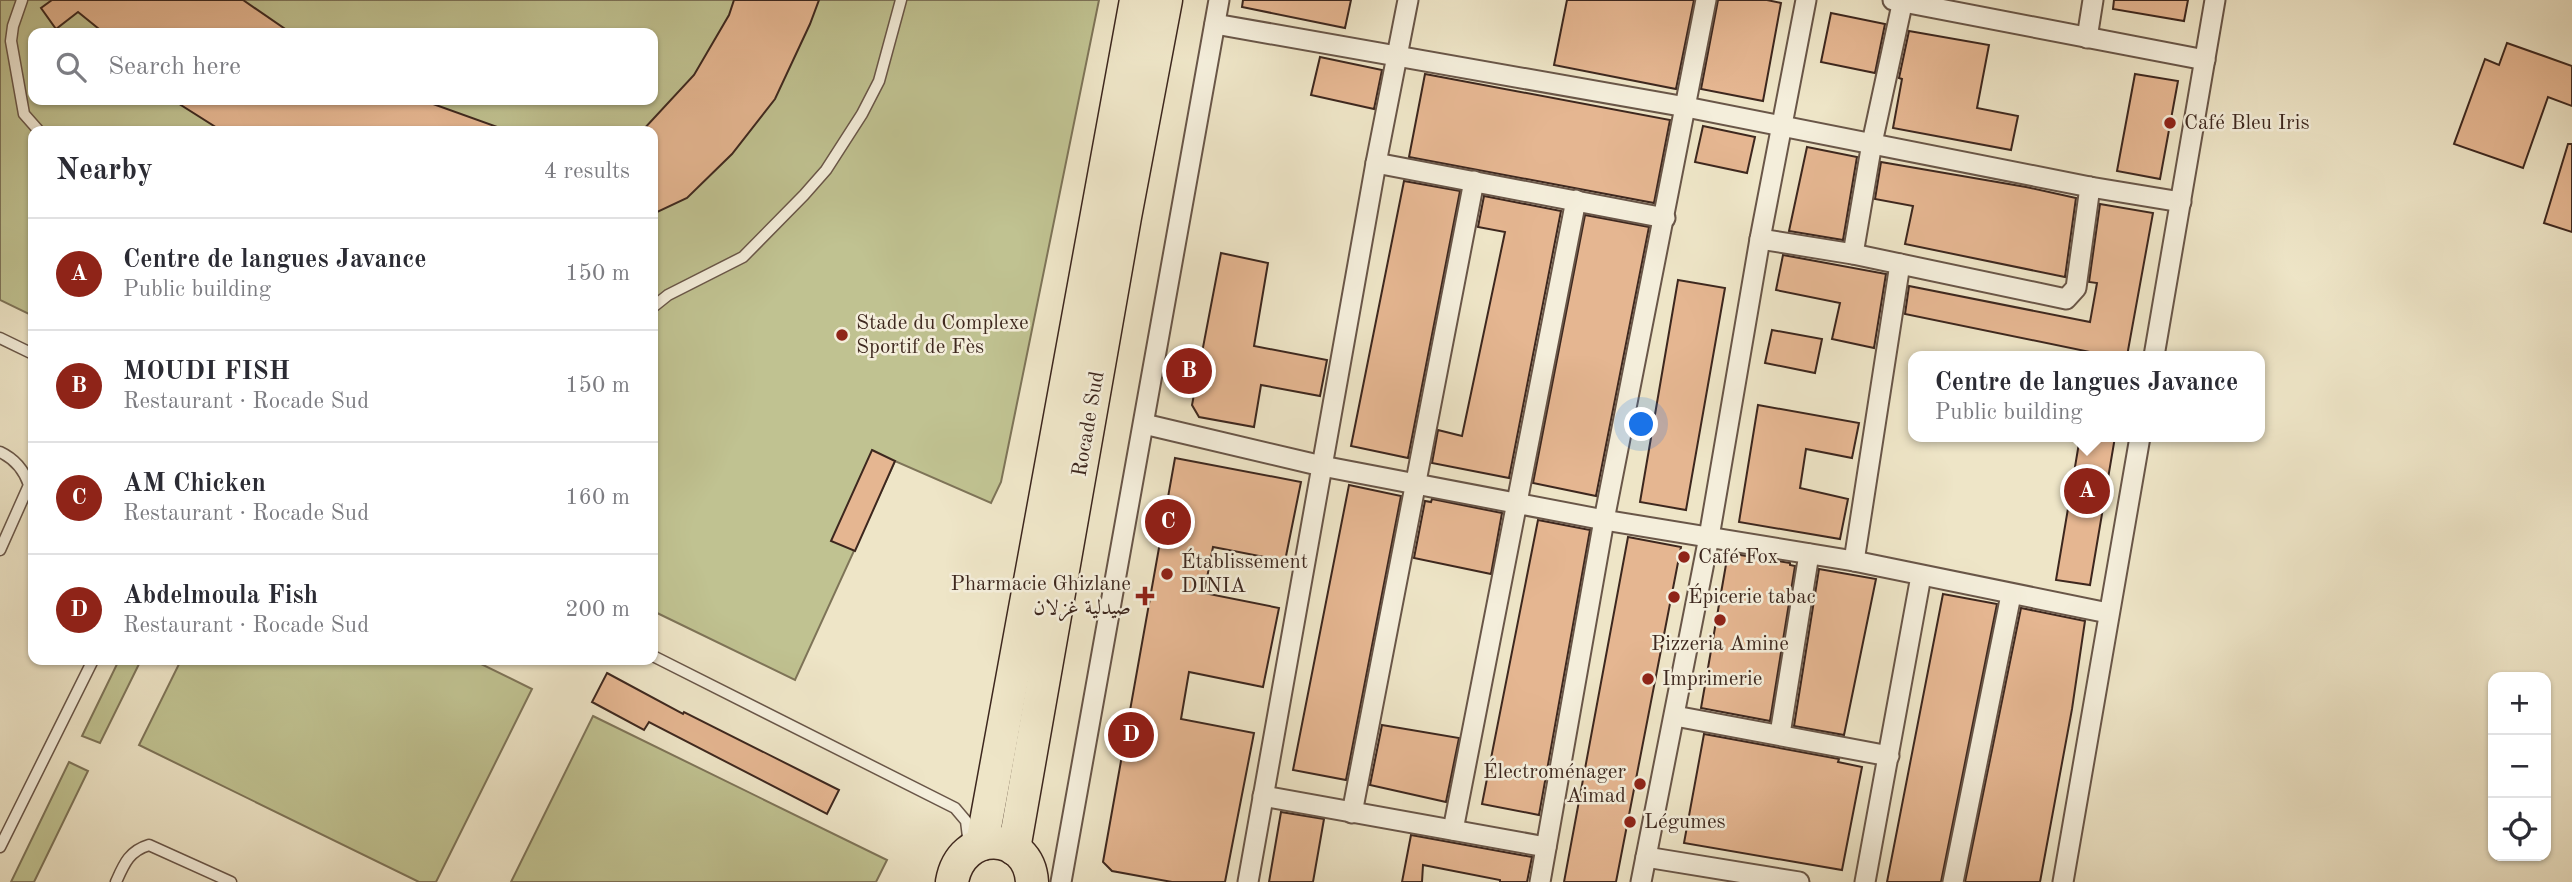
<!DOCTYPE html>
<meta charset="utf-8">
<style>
body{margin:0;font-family:"Old Standard TT",Amiri,serif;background:#f2f2f3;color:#2b2b33}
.controls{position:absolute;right:21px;bottom:21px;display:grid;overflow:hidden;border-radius:14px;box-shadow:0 2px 5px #0004}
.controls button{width:63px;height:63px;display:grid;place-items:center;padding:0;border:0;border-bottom:2px solid #e1e1e2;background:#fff;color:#2b2b33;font:35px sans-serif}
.you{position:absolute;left:1642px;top:425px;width:24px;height:24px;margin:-18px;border:5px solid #fff;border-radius:50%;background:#1a73e8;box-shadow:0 0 0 10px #1a73e833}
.badge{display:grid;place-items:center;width:46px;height:46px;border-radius:50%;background:#8f2418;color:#fff;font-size:23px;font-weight:700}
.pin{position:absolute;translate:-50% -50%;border:4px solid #fff;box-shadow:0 2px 7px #0006}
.popup{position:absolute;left:1908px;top:351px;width:357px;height:91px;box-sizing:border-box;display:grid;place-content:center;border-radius:14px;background:#fff;filter:drop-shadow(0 2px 5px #0005);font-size:23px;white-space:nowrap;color:#7c7c81}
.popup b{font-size:26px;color:#2b2b33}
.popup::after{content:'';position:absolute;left:50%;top:100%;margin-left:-14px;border:14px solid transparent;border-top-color:#fff}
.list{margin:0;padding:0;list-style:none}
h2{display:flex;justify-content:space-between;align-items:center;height:91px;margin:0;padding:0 28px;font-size:30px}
h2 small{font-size:23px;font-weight:400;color:#7c7c81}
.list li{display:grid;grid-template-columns:46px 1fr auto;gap:21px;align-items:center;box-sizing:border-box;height:112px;padding:0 28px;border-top:2px solid #e1e1e2}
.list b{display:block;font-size:26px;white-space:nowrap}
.list p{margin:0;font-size:23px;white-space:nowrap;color:#7c7c81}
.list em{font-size:23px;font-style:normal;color:#7c7c81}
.icon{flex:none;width:38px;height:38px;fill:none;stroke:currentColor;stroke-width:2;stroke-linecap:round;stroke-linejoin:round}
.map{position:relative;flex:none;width:2572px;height:882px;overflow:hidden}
.search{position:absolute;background:#fff;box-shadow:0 2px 5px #0004;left:28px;top:28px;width:630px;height:77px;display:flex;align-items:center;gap:18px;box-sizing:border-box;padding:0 24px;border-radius:14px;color:#7c7c81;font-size:26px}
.panel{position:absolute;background:#fff;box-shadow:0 2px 5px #0004;left:28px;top:126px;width:630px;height:539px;border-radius:14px}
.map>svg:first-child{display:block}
</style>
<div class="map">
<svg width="2572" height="882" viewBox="0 0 2572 882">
<rect width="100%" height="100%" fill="#eee5c7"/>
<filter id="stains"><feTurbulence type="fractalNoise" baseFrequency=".00286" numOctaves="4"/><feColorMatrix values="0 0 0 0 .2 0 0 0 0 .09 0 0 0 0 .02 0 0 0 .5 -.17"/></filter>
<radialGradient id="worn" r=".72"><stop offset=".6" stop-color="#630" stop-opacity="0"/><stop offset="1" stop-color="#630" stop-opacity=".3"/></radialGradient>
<!-- green -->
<g fill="#c0c291" stroke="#7e7458" stroke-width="2" fill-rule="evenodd">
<path d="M0,0H1099L1001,482L991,503L895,461L795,680L653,611V131H33V316L0,300ZM33,33H653V100H33Z"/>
<path d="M119,660H141L100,743L82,736Z"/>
<path d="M181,660H473L532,689L436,882H419L139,745Z"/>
<path d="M593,716L887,860L876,882H511Z"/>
<path d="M69,762L88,771L34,882H11Z"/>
</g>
<!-- building -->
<g fill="#e5b691" stroke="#3d271e" stroke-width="2">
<path d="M52,0H243L291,33H104L78,12L56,29L41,8Z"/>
<path d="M734,0H819L810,24L775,99L732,154L687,198L653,214V131H642L694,75L729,15Z"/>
<path d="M1243,0H1351L1345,28L1242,7Z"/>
<path d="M1567,0H1694L1676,89L1554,65Z"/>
<path d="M1718,0H1767L1781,3L1763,101L1701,89Z"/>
<path d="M2114,0H2188L2184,21L2113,9Z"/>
<path d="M1831,13L1885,24L1875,73L1821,62Z"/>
<path d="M1909,31L1989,45L1977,108L2018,116L2011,150L1893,128L1902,79L1899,78Z"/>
<path d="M2507,43L2572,66V106L2548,97L2523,168L2454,144L2485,59L2499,65Z"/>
<path d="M1320,57L1382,70L1374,109L1311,95Z"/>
<path d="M1425,74L1670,120L1654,203L1409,157Z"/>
<path d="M2135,74L2178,81L2160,179L2117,171Z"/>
<path d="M173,100H422L503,129L502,131H222Z"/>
<path d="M1703,126L1755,137L1747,173L1695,162Z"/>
<path d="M2568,144H2572V232L2544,223Z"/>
<path d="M1807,147L1857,157L1843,240L1789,231Z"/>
<path d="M1881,162L2026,187L2076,198L2065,277L1905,244L1913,206L1875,199Z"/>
<path d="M1404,181L1460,191L1408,458L1351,446Z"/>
<path d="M1484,196L1561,211L1509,478L1432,463L1438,430L1462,436L1505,232L1478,227Z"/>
<path d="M2100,204L2153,213L2127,356H2095V353L1905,314L1909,286L2090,322L2097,283L2089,282Z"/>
<path d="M1585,215L1649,227L1596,496L1533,483Z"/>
<path d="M1221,253L1268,263L1254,346L1327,360L1320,396L1261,385L1254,427L1199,417L1192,405Z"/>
<path d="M1783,255L1886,274L1874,348L1832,339L1840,303L1776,290Z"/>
<path d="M1678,280L1725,288L1686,510L1640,502Z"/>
<path d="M1772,330L1822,339L1815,373L1765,363Z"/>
<path d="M1758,405L1859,423L1852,458L1806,449L1800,488L1848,499L1840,539L1739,522Z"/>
<path d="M2080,437H2115L2090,585L2056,580Z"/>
<path d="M872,450L895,461L855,551L831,541Z"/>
<path d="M1175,458L1301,482L1285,561L1213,547L1204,593L1279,608L1263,687L1189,672L1181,719L1254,733L1225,882H1172L1112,871L1103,862Z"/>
<path d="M1349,485L1401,496L1346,780L1293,770Z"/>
<path d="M1432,499L1502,513L1491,574L1414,558L1425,501L1431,502Z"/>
<path d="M1538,520L1590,530L1539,815L1482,804Z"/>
<path d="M1628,537L1681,547L1616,882H1564Z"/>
<path d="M1728,553L1790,563V565L1795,566L1770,721L1701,708Z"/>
<path d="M1819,569L1876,579L1844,735L1794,726Z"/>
<path d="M1943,594L1997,604L1941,882H1887Z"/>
<path d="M2021,608L2085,621L2072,709L2040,882H1965Z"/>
<path d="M607,673L683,714L684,712L839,790L827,814L649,722L644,730L592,702Z"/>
<path d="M1382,725L1459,738L1446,802L1370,785Z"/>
<path d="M1704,734L1839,759L1838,762L1862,767L1842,870L1684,843Z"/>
<path d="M1281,812L1324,819L1313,882H1269Z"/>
<path d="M1411,835L1532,857L1527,882H1500V880L1423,865L1422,882H1402Z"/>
</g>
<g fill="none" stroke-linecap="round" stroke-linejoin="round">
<defs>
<g id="service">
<path d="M22,0L13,26L11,41L24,114L39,131"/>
<path d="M653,307L668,295L743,257L804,195L826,170L862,114L879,81L901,0"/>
<path d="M0,338L33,354"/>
<path d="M0,452C15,459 24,470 29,485L0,550"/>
<path d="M653,656L955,808L966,821L969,845"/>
<path d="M0,847L93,660"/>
<path d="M116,882C124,864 129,851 149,845L231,882"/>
</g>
<g id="minor">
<path d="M1893,0L2205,60"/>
<path d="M1215,24L1686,107L2090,187L2181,202"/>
<path d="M2087,38L2093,0"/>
<path d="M1376,163L1665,218"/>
<path d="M1760,239L1853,254L2066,299L2076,288L2090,187"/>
<path d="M1853,254L1872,143L1903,0"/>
<path d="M2154,356L2215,0"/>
<path d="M1144,424L1322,466L1604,520L1854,561L2108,613"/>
<path d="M1854,561L1900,264"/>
<path d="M1675,716L1889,756"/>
<path d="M1780,734L1809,554"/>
<path d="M1263,796L1546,847"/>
<path d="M1352,813L1474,181"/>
<path d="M1453,830L1576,200"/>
<path d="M1646,857L1799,882"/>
<path d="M1061,882L1219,0"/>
<path d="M1248,882L1376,163L1408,0"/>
<path d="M1540,882L1604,520L1706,0"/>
<path d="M1641,882L1709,537L1760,239L1806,0"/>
<path d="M1865,882L1921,576"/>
<path d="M1953,882L2011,595"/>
<path d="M2063,882L2140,437"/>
</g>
<g id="trunk">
<path d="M982,844L1136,0"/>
<path d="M1014,849L1125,217L1166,0"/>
<path d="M952,882C961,828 1029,831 1032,882"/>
</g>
</defs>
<!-- service casing -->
<use href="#service" stroke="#695648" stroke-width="13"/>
<!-- minor casing -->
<use href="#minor" stroke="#695648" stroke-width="23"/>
<!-- trunk casing -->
<use href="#trunk" stroke="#3d271e" stroke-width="35"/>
<!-- service -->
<use href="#service" stroke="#f4eedb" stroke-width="10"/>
<!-- minor -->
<use href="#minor" stroke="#f4eedb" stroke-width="19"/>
<!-- trunk -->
<use href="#trunk" stroke="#eee5c7" stroke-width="32"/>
</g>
<!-- markers -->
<g fill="#8f2418" stroke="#f4eedb" stroke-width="2.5">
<circle cx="2170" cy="123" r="7"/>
<circle cx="842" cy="335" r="7"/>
<circle cx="1684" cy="557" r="7"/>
<circle cx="1167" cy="574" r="7"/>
<path d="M1141.5 585.5h7v7h7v7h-7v7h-7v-7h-7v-7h7z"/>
<circle cx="1674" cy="597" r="7"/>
<circle cx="1720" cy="620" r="7"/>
<circle cx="1648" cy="679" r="7"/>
<circle cx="1640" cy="784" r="7"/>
<circle cx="1630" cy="822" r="7"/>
</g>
<g text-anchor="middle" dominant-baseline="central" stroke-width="5" stroke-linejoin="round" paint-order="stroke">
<!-- poi labels -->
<g font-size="21" fill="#3d271e" stroke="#f4eedb" text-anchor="start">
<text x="2184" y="123">Café Bleu Iris</text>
<text x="856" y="323">Stade du Complexe<tspan x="856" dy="24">Sportif de Fès</tspan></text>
<text x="1698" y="557">Café Fox</text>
<text x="1181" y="562">Établissement<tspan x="1181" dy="24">DINIA</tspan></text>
<text x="1131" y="584" text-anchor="end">Pharmacie Ghizlane<tspan x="1131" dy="24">صيدلية غزلان</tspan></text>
<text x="1688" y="597">Épicerie tabac</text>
<text x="1720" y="644" text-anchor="middle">Pizzeria Amine</text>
<text x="1662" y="679">Imprimerie</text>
<text x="1626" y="772" text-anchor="end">Électroménager<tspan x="1626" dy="24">Aimad</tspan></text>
<text x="1644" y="822">Légumes</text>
</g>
<!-- street labels -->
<g font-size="21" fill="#3d271e" stroke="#f4eedb">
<text transform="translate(1089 424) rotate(-80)">Rocade Sud</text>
</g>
</g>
<rect width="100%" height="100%" filter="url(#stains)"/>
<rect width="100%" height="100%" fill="url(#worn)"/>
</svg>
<div class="controls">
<button>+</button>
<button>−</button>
<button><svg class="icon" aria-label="locate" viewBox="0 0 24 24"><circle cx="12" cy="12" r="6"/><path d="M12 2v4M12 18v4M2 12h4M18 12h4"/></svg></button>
</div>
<div class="you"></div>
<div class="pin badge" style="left:2087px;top:491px">A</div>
<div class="popup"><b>Centre de langues Javance</b>Public building</div>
<div class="pin badge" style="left:1189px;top:371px">B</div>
<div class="pin badge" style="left:1168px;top:522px">C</div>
<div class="pin badge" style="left:1131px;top:735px">D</div>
<div class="search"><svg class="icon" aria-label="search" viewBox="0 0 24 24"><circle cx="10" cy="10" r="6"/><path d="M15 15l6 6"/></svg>Search here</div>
<section class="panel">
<h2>Nearby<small>4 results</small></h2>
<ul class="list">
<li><span class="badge">A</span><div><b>Centre de langues Javance</b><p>Public building</p></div><em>150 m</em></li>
<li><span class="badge">B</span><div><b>MOUDI FISH</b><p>Restaurant · Rocade Sud</p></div><em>150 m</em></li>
<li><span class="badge">C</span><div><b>AM Chicken</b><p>Restaurant · Rocade Sud</p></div><em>160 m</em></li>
<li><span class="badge">D</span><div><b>Abdelmoula Fish</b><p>Restaurant · Rocade Sud</p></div><em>200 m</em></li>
</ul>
</section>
</div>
